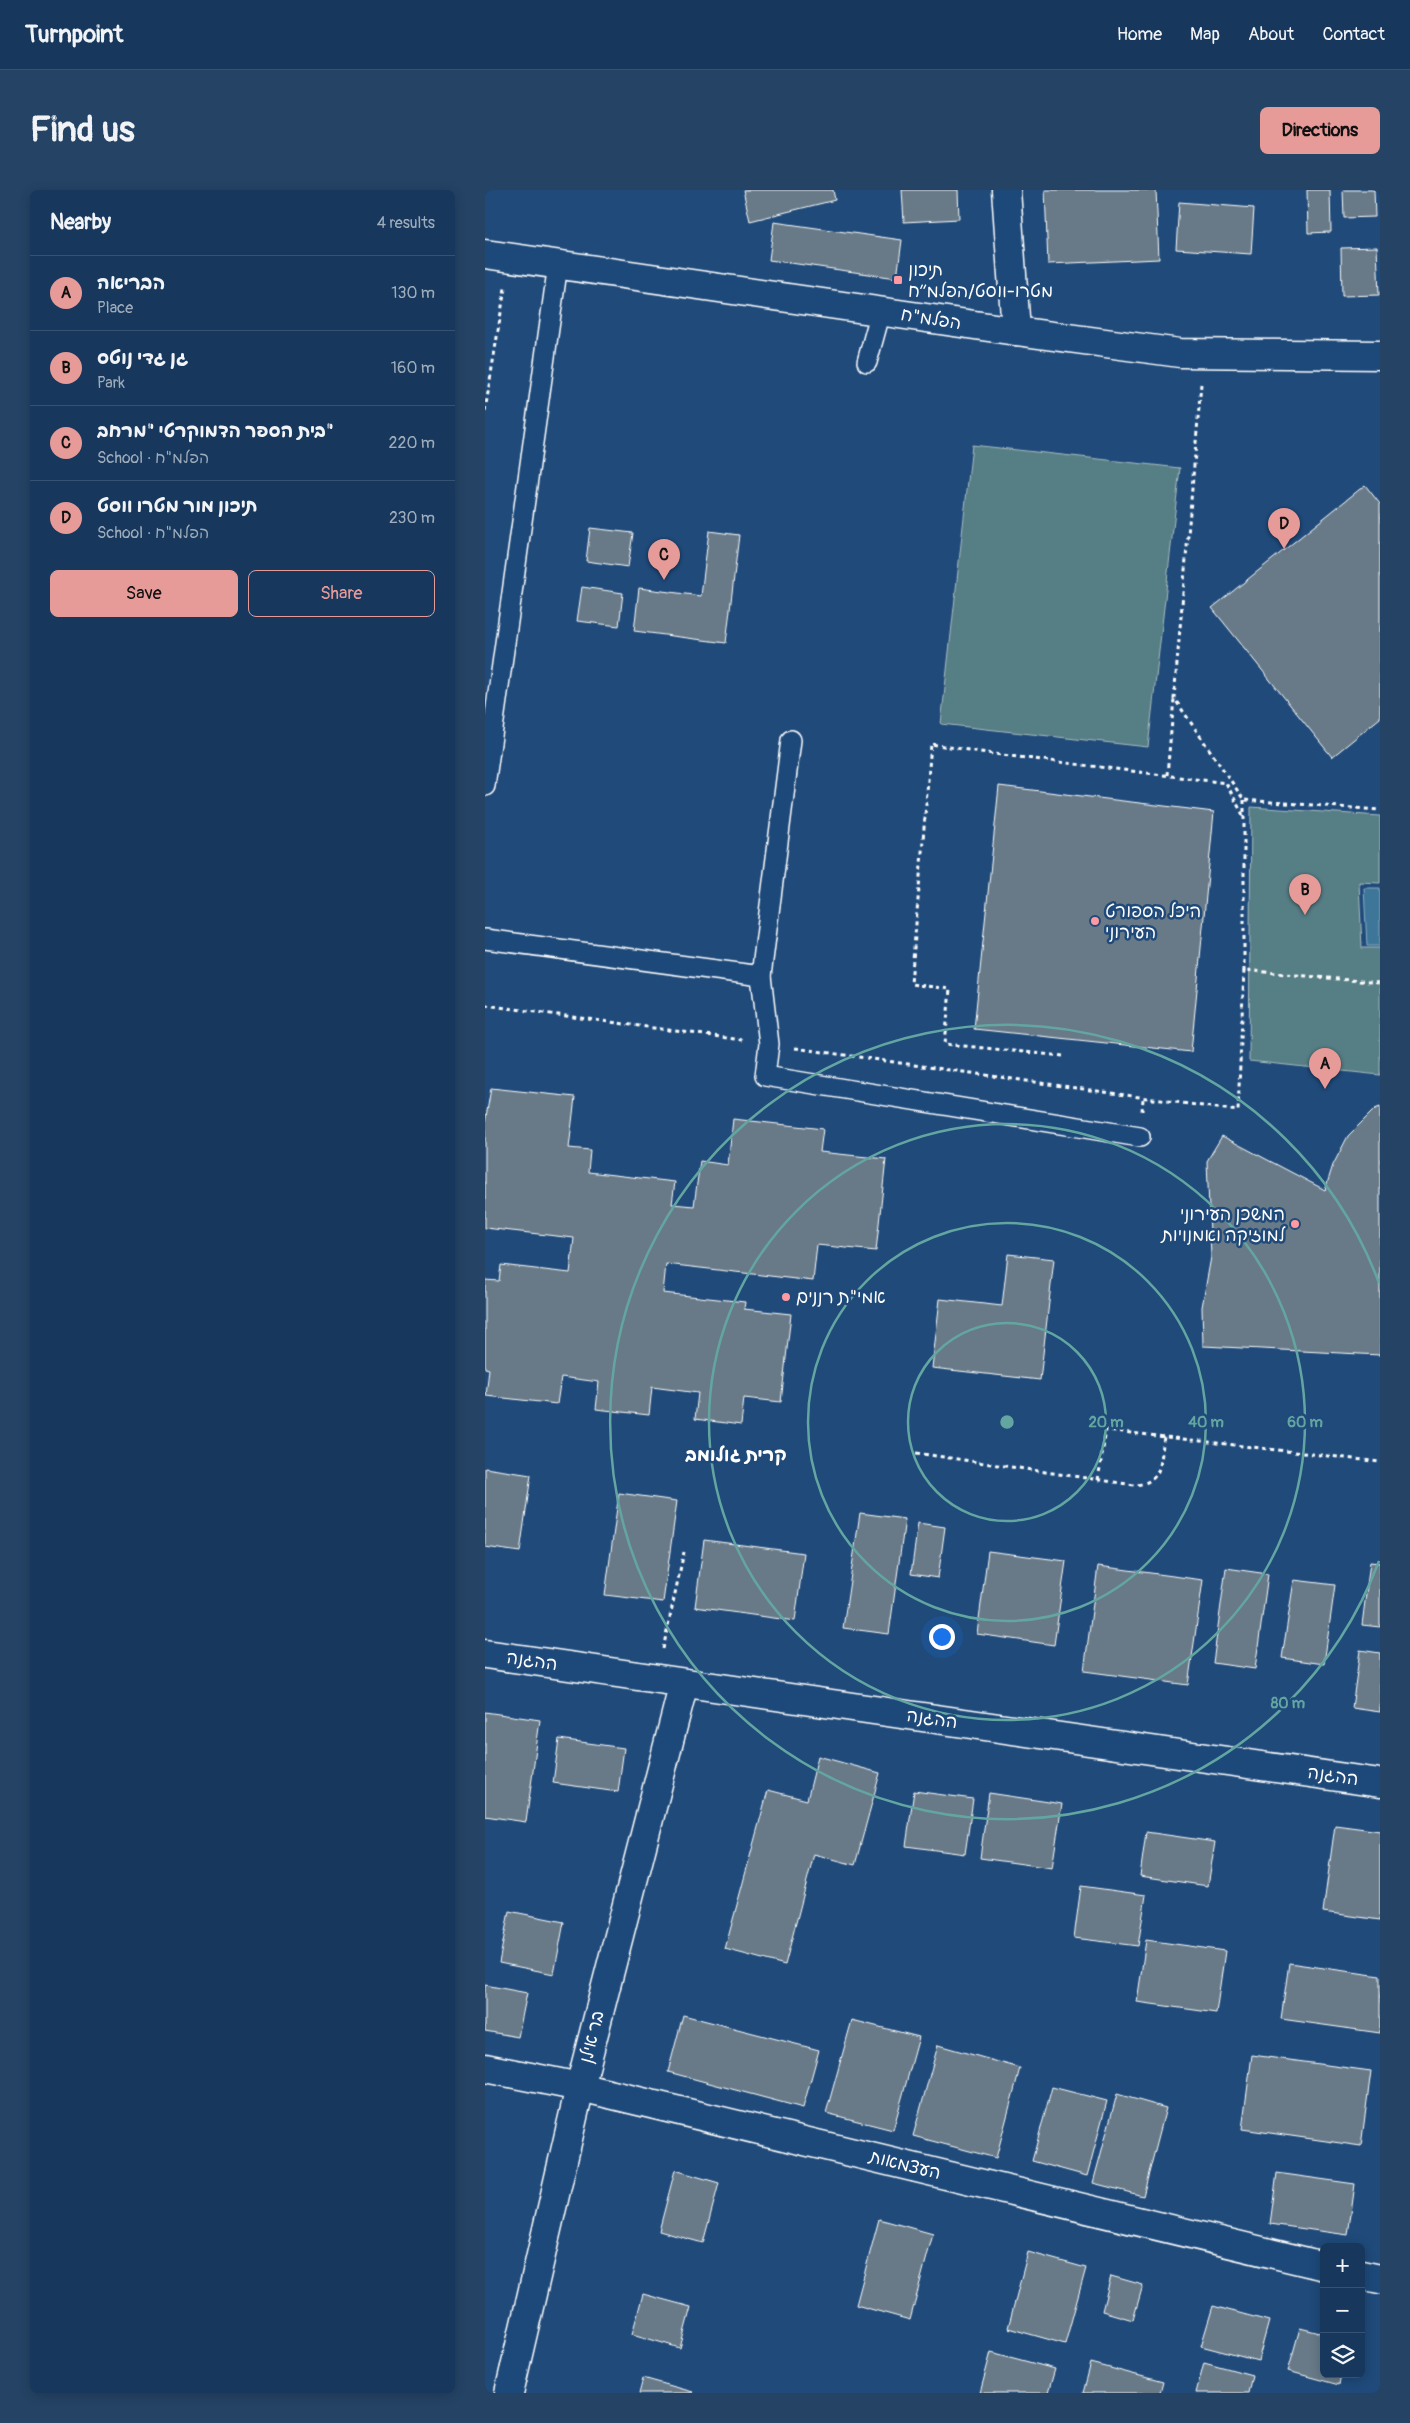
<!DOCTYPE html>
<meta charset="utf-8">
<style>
body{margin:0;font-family:Pangolin,"Playpen Sans Hebrew",sans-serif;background:#244365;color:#f1f3f6}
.controls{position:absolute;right:15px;bottom:15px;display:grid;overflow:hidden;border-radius:8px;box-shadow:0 2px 12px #0003}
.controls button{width:45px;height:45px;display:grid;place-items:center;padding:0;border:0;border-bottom:1px solid #365272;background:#17385c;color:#f1f3f6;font:25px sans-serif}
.you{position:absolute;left:456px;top:1446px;width:18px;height:18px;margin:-12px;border:4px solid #fff;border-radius:50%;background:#1a73e8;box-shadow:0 0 0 8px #1a73e833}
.badge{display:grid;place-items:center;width:32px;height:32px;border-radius:50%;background:#e69b98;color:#111;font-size:16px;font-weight:700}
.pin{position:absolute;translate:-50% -41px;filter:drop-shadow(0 1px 2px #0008)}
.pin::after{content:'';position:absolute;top:26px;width:18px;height:15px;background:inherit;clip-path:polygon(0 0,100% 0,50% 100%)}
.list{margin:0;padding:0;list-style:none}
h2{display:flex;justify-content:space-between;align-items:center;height:65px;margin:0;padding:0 20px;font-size:21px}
h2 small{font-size:16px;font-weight:400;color:#9eacbb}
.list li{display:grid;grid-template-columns:32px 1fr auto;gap:15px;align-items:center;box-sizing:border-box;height:75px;padding:0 20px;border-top:1px solid #365272}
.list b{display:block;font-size:19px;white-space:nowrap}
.list p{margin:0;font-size:16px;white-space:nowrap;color:#9eacbb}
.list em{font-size:16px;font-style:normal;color:#9eacbb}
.actions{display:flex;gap:10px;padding:15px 20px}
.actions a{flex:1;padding:11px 0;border:1px solid #e69b98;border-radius:8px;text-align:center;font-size:18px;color:#e69b98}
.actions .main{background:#e69b98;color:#111}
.icon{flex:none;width:28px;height:28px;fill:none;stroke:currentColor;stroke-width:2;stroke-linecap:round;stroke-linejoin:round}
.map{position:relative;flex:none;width:895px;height:2203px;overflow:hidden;border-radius:8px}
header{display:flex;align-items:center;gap:30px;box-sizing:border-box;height:70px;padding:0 25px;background:#17385c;border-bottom:1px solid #365272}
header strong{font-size:24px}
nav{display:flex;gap:28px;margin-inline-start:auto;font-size:18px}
.intro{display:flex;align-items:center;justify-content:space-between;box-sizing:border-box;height:120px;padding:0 30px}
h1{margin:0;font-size:35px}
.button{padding:12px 22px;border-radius:8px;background:#e69b98;color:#111;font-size:18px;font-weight:700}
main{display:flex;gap:30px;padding:0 30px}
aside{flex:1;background:#17385c;border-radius:8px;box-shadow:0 2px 12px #0003}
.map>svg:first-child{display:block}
</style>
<header>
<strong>Turnpoint</strong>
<nav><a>Home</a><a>Map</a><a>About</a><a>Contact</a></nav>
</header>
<div class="intro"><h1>Find us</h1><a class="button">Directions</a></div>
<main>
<aside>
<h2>Nearby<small>4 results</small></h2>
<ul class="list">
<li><span class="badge">A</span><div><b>הבריאה</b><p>Place</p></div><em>130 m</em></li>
<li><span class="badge">B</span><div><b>גן גדי נוטס</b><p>Park</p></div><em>160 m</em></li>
<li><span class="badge">C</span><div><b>בית הספר הדמוקרטי &quot;מרחב&quot;</b><p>School · הפלמ&quot;ח</p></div><em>220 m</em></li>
<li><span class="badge">D</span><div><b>תיכון מור מטרו ווסט</b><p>School · הפלמ&quot;ח</p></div><em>230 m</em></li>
</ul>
<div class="actions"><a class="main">Save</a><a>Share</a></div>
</aside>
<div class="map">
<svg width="895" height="2203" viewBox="0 0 895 2203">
<rect width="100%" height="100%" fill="#1f4a7a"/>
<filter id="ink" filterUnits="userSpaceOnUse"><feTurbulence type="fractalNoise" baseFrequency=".02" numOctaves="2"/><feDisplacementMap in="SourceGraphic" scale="10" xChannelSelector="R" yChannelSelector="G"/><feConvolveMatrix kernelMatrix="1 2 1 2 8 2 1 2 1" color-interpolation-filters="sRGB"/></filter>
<g filter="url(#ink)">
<!-- green -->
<g fill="#577e85" stroke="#abbec2">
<path d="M487,255L695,278L663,557L456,534Z"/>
<path d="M766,617L895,626V693L874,692L877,758H895V885L764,871Z"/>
</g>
<!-- water -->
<path fill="#3e7699" stroke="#8badc2" d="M879,698H895V756H882Z"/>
<!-- building -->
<g fill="#687a88" stroke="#fff">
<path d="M258,0H348L350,10L265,31Z"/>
<path d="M417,0H473L474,29L419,32Z"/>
<path d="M560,0H671L674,69L563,74Z"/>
<path d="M822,0H845L846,42L823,43Z"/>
<path d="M858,0H889L890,27L859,28Z"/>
<path d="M694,12L769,18L766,64L691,59Z"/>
<path d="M289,32L417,50L412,88L284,70Z"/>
<path d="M892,57L894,105L857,106L856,58Z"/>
<path d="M880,295L895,314V528L847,567L727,418Z"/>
<path d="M105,338L148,343L143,377L101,371Z"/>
<path d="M224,341L254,345L241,453L149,441L154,398L216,406Z"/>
<path d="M97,397L138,403L134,436L92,431Z"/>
<path d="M514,596L729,622L706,862L489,839Z"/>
<path d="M6,898L90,907L84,958L105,960L103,982L190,992L187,1014L209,1016L215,971L243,975L248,929L338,939L335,962L401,969L391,1061L332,1055L328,1091L181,1074L178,1103L260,1112L259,1119L306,1124L296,1212L259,1208L256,1235L210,1229L213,1203L167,1197L164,1225L111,1219L114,1192L76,1187L72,1214L1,1206L4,1179L0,1178V1090L14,1091L16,1075L85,1083L89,1048L0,1038V933Z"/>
<path d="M895,917V1165L718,1156L717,1117L726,1067L722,971L737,946L840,1000L848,975L863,946L890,919Z"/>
<path d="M523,1064L569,1069L555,1190L447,1178L455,1109L517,1116Z"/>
<path d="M0,1278L46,1285L35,1362L0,1357Z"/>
<path d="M134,1303L192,1311L178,1412L120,1405Z"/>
<path d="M375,1323L420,1329L404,1444L358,1438Z"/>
<path d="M433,1333L460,1337L453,1388L426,1384Z"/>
<path d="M219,1350L319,1363L310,1431L210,1417Z"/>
<path d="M503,1361L581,1371L569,1455L492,1444Z"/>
<path d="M885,1372L895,1373V1437L877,1435Z"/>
<path d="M613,1376L718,1390L703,1495L599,1481Z"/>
<path d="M741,1378L783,1384L770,1479L728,1473Z"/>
<path d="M809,1390L850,1395L839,1474L797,1468Z"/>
<path d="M875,1460L895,1463V1522L867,1518Z"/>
<path d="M0,1522L55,1530L41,1632L0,1626Z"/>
<path d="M74,1549L139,1558L133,1602L68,1593Z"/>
<path d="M333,1566L395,1583L370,1675L329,1664L300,1775L240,1759L283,1600L322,1610Z"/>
<path d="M429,1601L488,1609L480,1664L421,1656Z"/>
<path d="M504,1603L577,1614L567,1678L495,1668Z"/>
<path d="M850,1635L895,1641V1730L838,1722Z"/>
<path d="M661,1642L730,1652L723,1696L655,1686Z"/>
<path d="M596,1696L661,1705L653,1756L589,1748Z"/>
<path d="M24,1721L79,1732L69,1784L14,1773Z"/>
<path d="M661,1750L740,1761L731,1823L652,1812Z"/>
<path d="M804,1773L895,1786V1843L796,1829Z"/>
<path d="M0,1795L42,1803L33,1847L0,1841Z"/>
<path d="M198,1825L334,1860L318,1918L183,1882Z"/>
<path d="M367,1830L434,1847L408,1940L341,1923Z"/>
<path d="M453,1855L535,1878L511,1968L428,1946Z"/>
<path d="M767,1865L886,1881L876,1956L757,1939Z"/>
<path d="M567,1897L622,1911L602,1986L547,1971Z"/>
<path d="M632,1904L681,1918L658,2006L608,1993Z"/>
<path d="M190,1980L234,1993L218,2053L174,2041Z"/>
<path d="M792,1983L870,1994L863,2045L785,2034Z"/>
<path d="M394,2029L448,2044L425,2130L371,2115Z"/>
<path d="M543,2062L601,2078L580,2154L523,2138Z"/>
<path d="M626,2086L658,2095L648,2130L617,2121Z"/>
<path d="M158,2104L206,2117L195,2158L147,2144Z"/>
<path d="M728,2116L784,2131L773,2171L716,2156Z"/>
<path d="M815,2138L839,2144V2184H856L854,2195L803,2181Z"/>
<path d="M506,2162L570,2179L563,2203H495Z"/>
<path d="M719,2172L767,2185L763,2203H711Z"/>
<path d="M606,2173L678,2192L675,2203H598Z"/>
<path d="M158,2188L208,2202L207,2203H154Z"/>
</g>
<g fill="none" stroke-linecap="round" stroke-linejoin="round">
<defs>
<g id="lane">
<path d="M382,172L396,121"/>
<path d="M306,550L276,786L284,854L280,886L655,947"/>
<path d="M0,596L73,74"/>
<path d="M0,749L276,786"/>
</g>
<g id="street">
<path d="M521,0L531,141"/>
<path d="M0,64L531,141L695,163L895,165"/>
<path d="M0,1464L895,1593"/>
<path d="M0,1878L95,1897L839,2076"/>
<path d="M876,2085L895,2089"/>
<path d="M24,2203L95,1897L199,1493"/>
</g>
</defs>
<!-- lane casing -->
<use href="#lane" stroke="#fff" stroke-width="22"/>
<!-- street casing -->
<use href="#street" stroke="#fff" stroke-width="31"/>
<!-- path -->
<g stroke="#fff" stroke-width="3" stroke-dasharray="4 4" stroke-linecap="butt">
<path d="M716,194L689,508L759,610L895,620"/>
<path d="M0,221L20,98"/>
<path d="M682,585L689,509"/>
<path d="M759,782V610"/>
<path d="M0,815L257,850"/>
<path d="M310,858L753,921L759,780L895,793"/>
<path d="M578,866L460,854L465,799L426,794L446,554L502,563L741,593L758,625"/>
<path d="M657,921L658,909"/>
<path d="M431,1263L649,1295C679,1293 675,1271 679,1247"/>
<path d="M613,1290L621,1240L895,1272"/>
<path d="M178,1459L199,1362"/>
</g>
<!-- lane -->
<use href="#lane" stroke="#1f4a7a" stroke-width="19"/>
<!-- street -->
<use href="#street" stroke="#1f4a7a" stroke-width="28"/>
</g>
</g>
<!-- distance rings -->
<g fill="none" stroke="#63a6a1" stroke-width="2.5">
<circle cx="522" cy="1232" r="99"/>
<circle cx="522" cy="1232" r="199"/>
<circle cx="522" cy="1232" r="298"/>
<path d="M894 1371A397 397 0 1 1 894 1093"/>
</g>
<!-- markers -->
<g fill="#ff9aa2" stroke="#1f4a7a" stroke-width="2">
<rect x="408" y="85" width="10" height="10" rx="2.5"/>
<circle cx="610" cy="731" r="5"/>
<circle cx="810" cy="1034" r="5"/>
<circle cx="301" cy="1107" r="5"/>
</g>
<g text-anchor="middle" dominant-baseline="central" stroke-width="5" stroke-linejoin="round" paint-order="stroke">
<!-- poi labels -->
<g font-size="18" fill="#fff" stroke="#1f4a7a" text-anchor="start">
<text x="423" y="80">תיכון<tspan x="423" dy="21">מטרו-ווסט/הפלמ״ח</tspan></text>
<text x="620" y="721">היכל הספורט<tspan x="620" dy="21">העירוני</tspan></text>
<text x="800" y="1024" text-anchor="end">המשכן העירוני<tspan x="800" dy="21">למוזיקה ואמנויות</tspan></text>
<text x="311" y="1107">אמי"ת רננים</text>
</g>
<!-- street labels -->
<g font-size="18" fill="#fff" stroke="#1f4a7a">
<text transform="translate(446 129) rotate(9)">הפלמ"ח</text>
<text transform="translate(47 1471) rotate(8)">ההגנה</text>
<text transform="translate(447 1529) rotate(8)">ההגנה</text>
<text transform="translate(848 1586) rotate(8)">ההגנה</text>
<text transform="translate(107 1847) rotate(-76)">בר אילן</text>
<text transform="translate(420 1975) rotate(14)">העצמאות</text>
</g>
<!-- neighbourhood labels -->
<g font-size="19" font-weight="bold" fill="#fff" stroke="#1f4a7a">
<text x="251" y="1265">קרית גולומב</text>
</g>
</g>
<circle cx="522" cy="1232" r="8" fill="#63a6a1" stroke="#1f4a7a" stroke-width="2.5"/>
<g font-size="15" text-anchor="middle" font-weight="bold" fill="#63a6a1" stroke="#1f4a7a" stroke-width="5" stroke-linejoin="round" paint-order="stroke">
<text x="621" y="1237">20 m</text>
<text x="721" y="1237">40 m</text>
<text x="820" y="1237">60 m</text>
<text x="803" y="1518">80 m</text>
</g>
</svg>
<div class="controls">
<button>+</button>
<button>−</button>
<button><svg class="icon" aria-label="layers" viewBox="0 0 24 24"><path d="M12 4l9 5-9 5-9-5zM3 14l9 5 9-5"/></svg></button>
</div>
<div class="you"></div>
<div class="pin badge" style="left:840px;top:899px">A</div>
<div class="pin badge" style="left:820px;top:725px">B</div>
<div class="pin badge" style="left:179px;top:390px">C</div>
<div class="pin badge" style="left:799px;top:359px">D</div>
</div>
</main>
